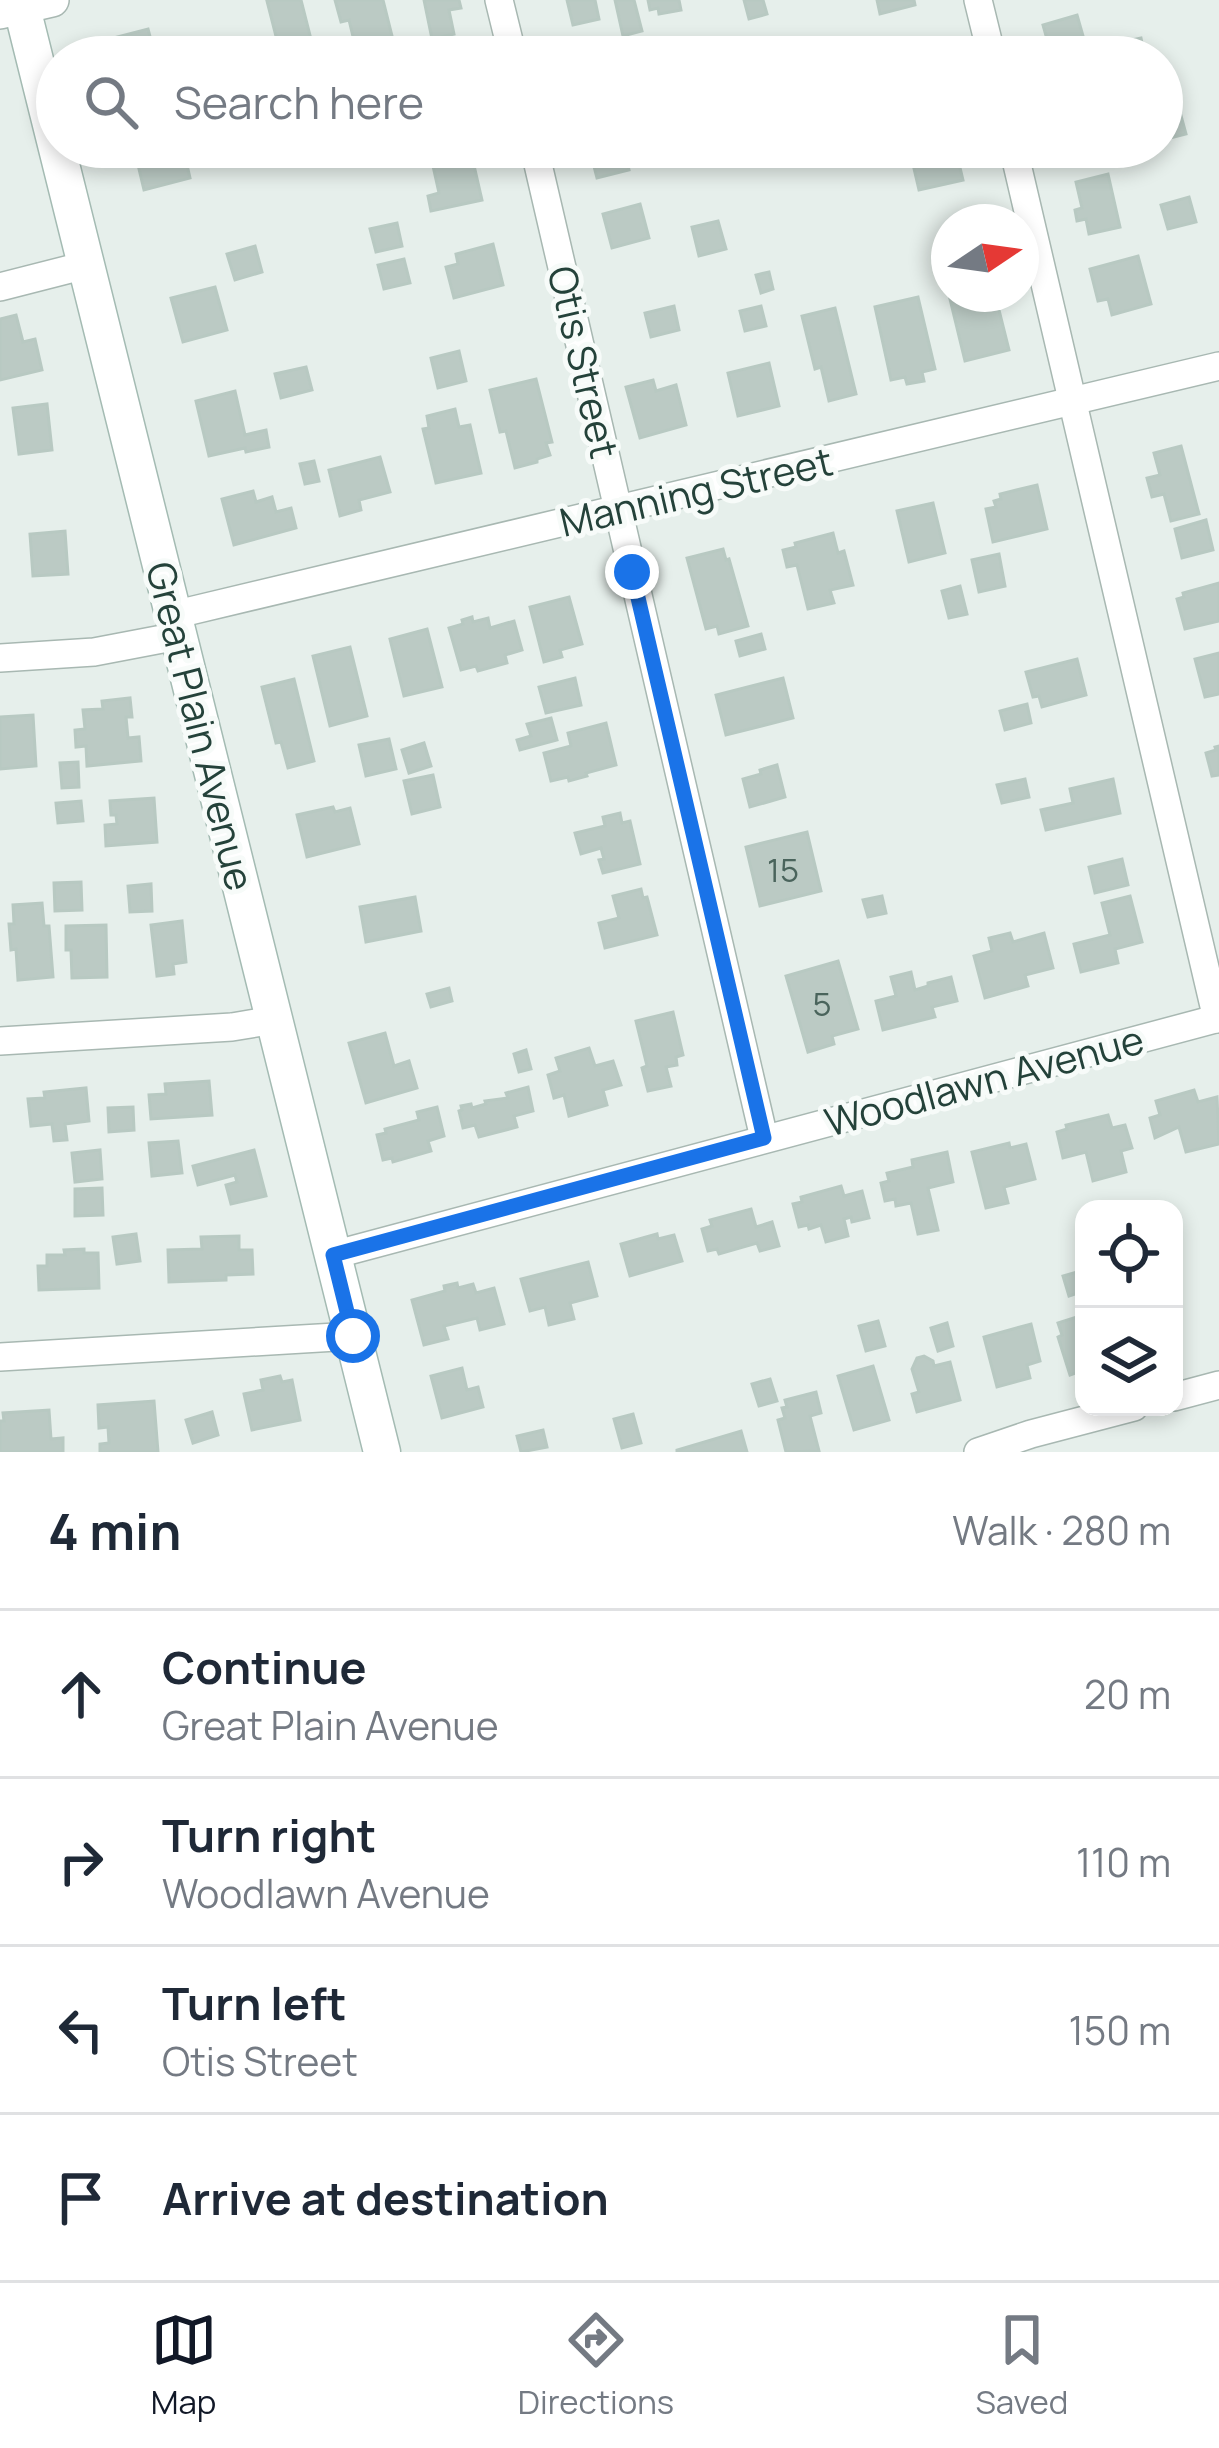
<!DOCTYPE html>
<meta charset="utf-8">
<style>
body{margin:0;font-family:Manrope,sans-serif;background:#f6f6f7;color:#1f2937}
.controls{position:absolute;right:36px;bottom:36px;display:grid;overflow:hidden;border-radius:24px;box-shadow:0 6px 18px #0003}
.controls button{width:108px;height:108px;display:grid;place-items:center;padding:0;border:0;border-bottom:3px solid #e0e1e3;background:#fff;color:#1f2937;font:60px sans-serif}
.compass{position:absolute;left:931px;top:204px;width:108px;height:108px;border-radius:50%;background:#fff;box-shadow:0 6px 18px #0003;rotate:77deg}
.stop{position:absolute;width:36px;height:36px;margin:-27px;border:9px solid #1a73e8;border-radius:50%;background:#fff}
.stop.end{background:#1a73e8;border-color:#fff;box-shadow:0 3px 12px #0008}
.list{margin:0;padding:0;list-style:none}
h2{display:flex;justify-content:space-between;align-items:center;height:156px;margin:0;padding:0 48px;font-size:51px}
h2 small{font-size:39px;font-weight:400;color:#747a83}
.list li{display:grid;grid-template-columns:78px 1fr auto;gap:36px;align-items:center;box-sizing:border-box;height:168px;padding:0 48px;border-top:3px solid #e0e1e3}
.list b{display:block;font-size:45px;white-space:nowrap}
.list p{margin:0;font-size:39px;white-space:nowrap;color:#747a83}
.list em{font-size:39px;font-style:normal;color:#747a83}
.icon{flex:none;width:66px;height:66px;fill:none;stroke:currentColor;stroke-width:2;stroke-linecap:round;stroke-linejoin:round}
.map{position:relative;flex:none;width:1219px;height:1452px;overflow:hidden}
.search{position:absolute;background:#fff;box-shadow:0 6px 18px #0003;left:36px;right:36px;top:36px;height:132px;display:flex;align-items:center;gap:30px;box-sizing:border-box;padding:0 42px;border-radius:66px;color:#747a83;font-size:45px}
.sheet{height:828px;background:#fff}
nav{display:flex;justify-content:space-around;align-items:center;box-sizing:border-box;height:168px;border-top:3px solid #e0e1e3;background:#fff;font-size:33px;color:#747a83}
nav a{display:grid;justify-items:center;gap:6px}
nav .on{color:#111827}
.map>svg:first-child{display:block}
</style>
<div class="map">
<svg width="1219" height="1452" viewBox="0 0 1219 1452">
<rect width="100%" height="100%" fill="#e6efeb"/>
<!-- building -->
<g fill="#bbcac4" stroke="#b8c9c2" stroke-width="3">
<path d="M273,0H301L315,55L285,57L282,47L279,48L267,1Z"/>
<path d="M335,0H383L393,40L356,49L349,20L341,22Z"/>
<path d="M424,0H459L461,8L449,10L454,34L432,39Z"/>
<path d="M567,0H595L599,19L573,25Z"/>
<path d="M615,0H634L642,31L623,36Z"/>
<path d="M648,0H679L681,10L659,14L658,8L650,10Z"/>
<path d="M744,0H763L767,14L749,19Z"/>
<path d="M877,0H914L915,5L880,14Z"/>
<path d="M1077,15L1089,57H1052L1043,25Z"/>
<path d="M148,29L154,52L167,49L169,57H122L117,37Z"/>
<path d="M1141,38L1145,57H1116L1113,44Z"/>
<path d="M1180,112L1186,134L1162,140V117Z"/>
<path d="M139,147H183L190,178L144,190L134,148Z"/>
<path d="M589,147H624L629,170L597,178Z"/>
<path d="M909,147H955L963,180L919,190Z"/>
<path d="M470,148L482,200L431,211L428,196L439,193L431,157Z"/>
<path d="M1108,174L1120,227L1089,234L1086,219L1077,221L1075,210L1082,208L1076,182Z"/>
<path d="M1189,197L1196,222L1168,229L1161,205Z"/>
<path d="M640,204L649,238L612,248L603,214Z"/>
<path d="M718,221L726,249L699,256L692,227Z"/>
<path d="M397,223L402,246L376,252L370,229Z"/>
<path d="M493,244L503,285L454,298L446,267L458,264L456,254Z"/>
<path d="M255,246L262,272L235,280L227,254Z"/>
<path d="M1138,256L1151,304L1112,315L1108,299L1098,301L1090,269Z"/>
<path d="M404,259L410,283L384,289L378,265Z"/>
<path d="M769,272L773,289L761,293L756,275Z"/>
<path d="M215,287L227,330L183,342L171,298Z"/>
<path d="M995,294L1009,350L965,361L949,295Z"/>
<path d="M918,297L935,369L922,372L924,381L907,384L905,377L891,380L875,307Z"/>
<path d="M674,306L679,330L651,337L645,313Z"/>
<path d="M761,306L766,326L745,331L740,311Z"/>
<path d="M835,308L856,394L829,401L821,367L815,369L802,316Z"/>
<path d="M16,315L23,342L35,339L42,370L0,380V319Z"/>
<path d="M459,351L466,381L438,388L431,358Z"/>
<path d="M769,363L779,406L738,416L728,373Z"/>
<path d="M306,367L312,390L281,398L275,374Z"/>
<path d="M536,379L552,442L546,443L550,455L537,459V462L515,468L506,431L500,432L490,390Z"/>
<path d="M653,380L656,391L676,385L686,425L640,438L626,387Z"/>
<path d="M235,391L245,435L266,430L269,447L246,452L245,448L209,456L196,401Z"/>
<path d="M47,404L52,450L19,454L13,408Z"/>
<path d="M455,409L459,427L470,425L481,473L436,483L423,429L429,428L427,416Z"/>
<path d="M1181,446L1199,514L1171,521L1164,494L1152,497L1147,478L1160,475L1154,453Z"/>
<path d="M380,457L390,492L359,500L361,510L340,516L329,470Z"/>
<path d="M314,461L319,481L305,484L300,464Z"/>
<path d="M1037,485L1047,529L993,542L986,509L996,507L994,501L1001,499L1000,494Z"/>
<path d="M253,491L256,502L272,497L276,512L291,508L296,528L234,545L222,499Z"/>
<path d="M933,503L945,553L909,562L897,511Z"/>
<path d="M1206,520L1213,550L1182,558L1175,529Z"/>
<path d="M65,531L68,574L33,576L30,534Z"/>
<path d="M833,533L838,553L844,551L853,585L830,590L834,603L808,609L797,565L787,567L783,550L796,547L795,543Z"/>
<path d="M723,549L726,560L729,559L748,626L719,634L717,626L706,629L687,558Z"/>
<path d="M999,554L1005,586L979,592L972,560Z"/>
<path d="M1219,583V621L1185,629L1177,599L1184,597L1183,593Z"/>
<path d="M960,586L967,614L949,618L942,591Z"/>
<path d="M569,597L582,644L560,650L562,657L544,662L530,607Z"/>
<path d="M472,617L473,622L488,618L490,628L514,621L522,650L505,655L507,663L478,671L476,666L461,670L449,628L463,624L462,620Z"/>
<path d="M427,629L442,687L404,696L390,639Z"/>
<path d="M761,634L765,649L740,656L736,641Z"/>
<path d="M350,647L367,716L330,726L313,656Z"/>
<path d="M1219,653V694L1205,697L1195,659Z"/>
<path d="M1077,659L1086,695L1042,707L1039,696L1033,697L1026,672Z"/>
<path d="M575,678L581,705L546,713L539,687Z"/>
<path d="M783,678L793,718L726,735L716,695Z"/>
<path d="M294,679L314,761L288,768L281,742L276,743L262,687Z"/>
<path d="M130,698L132,717H126L128,738L139,737L141,761L87,766L86,746L76,747L75,730L85,729L83,710L103,709L102,701Z"/>
<path d="M1027,704L1031,723L1005,730L1000,711Z"/>
<path d="M33,715L36,766L0,769V717Z"/>
<path d="M551,718L557,740L520,750L517,740L531,736L527,724Z"/>
<path d="M606,723L616,765L586,773L587,776L569,781L568,777L551,781L544,753L571,746L568,733Z"/>
<path d="M389,739L396,769L366,776L359,745Z"/>
<path d="M424,743L431,766L409,773L402,750Z"/>
<path d="M1219,746V775L1212,776L1206,753L1216,750L1215,747Z"/>
<path d="M78,762L79,787L62,788L60,763Z"/>
<path d="M777,765L785,797L750,807L743,779L761,774L760,770Z"/>
<path d="M433,775L440,807L412,814L404,781Z"/>
<path d="M1025,779L1029,797L1002,803L997,785Z"/>
<path d="M1113,779L1120,813L1046,830L1041,810L1073,803L1070,789Z"/>
<path d="M154,798L157,842L106,846L105,825L117,824L116,815H111L110,801Z"/>
<path d="M81,801L83,821L58,823L56,803Z"/>
<path d="M333,807L335,812L350,808L359,844L307,857L297,815Z"/>
<path d="M620,813L622,823L630,821L640,864L603,873L599,860L604,859L601,848L581,854L575,833L605,826L603,817Z"/>
<path d="M807,832L821,891L760,906L746,847Z"/>
<path d="M1122,859L1128,885L1095,893L1089,867Z"/>
<path d="M81,882L82,910L55,911L54,883Z"/>
<path d="M151,884L152,911L130,912L128,886Z"/>
<path d="M641,889L643,898L647,897L657,935L605,948L599,923L619,918L613,896Z"/>
<path d="M882,896L886,913L868,917L863,900Z"/>
<path d="M1130,896L1142,942L1115,949L1118,963L1081,972L1074,944L1110,935L1102,903Z"/>
<path d="M415,897L421,931L366,942L360,907Z"/>
<path d="M42,903L44,926H49L53,977L18,980L16,949L11,950L9,924H14L13,905Z"/>
<path d="M182,921L186,962L173,964L174,974L157,976L151,925Z"/>
<path d="M106,925L107,977L72,978L71,950H66V926Z"/>
<path d="M1010,933L1013,942L1044,933L1053,968L1025,975L1028,986L985,998L974,956L992,951L989,938Z"/>
<path d="M838,961L858,1029L832,1036L834,1044L808,1052L786,976Z"/>
<path d="M911,972L915,990L928,986V983L951,977L957,1001L932,1007L935,1017L883,1030L876,1001L896,996L891,977Z"/>
<path d="M449,988L452,1001L431,1007L427,994Z"/>
<path d="M673,1012L683,1055L676,1057L677,1065L666,1067L671,1086L648,1091L642,1068L647,1066L636,1021Z"/>
<path d="M385,1033L394,1066L409,1061L417,1088L366,1103L349,1043Z"/>
<path d="M589,1048L595,1066L613,1061L621,1085L603,1090L607,1105L569,1116L564,1095L554,1098L548,1075L560,1071L556,1058Z"/>
<path d="M526,1050L531,1069L519,1072L514,1054Z"/>
<path d="M209,1081L212,1115L151,1119L149,1095L166,1094L165,1084Z"/>
<path d="M528,1087L533,1111L514,1116L517,1127L479,1137L475,1125L463,1128L459,1111L462,1110L461,1106L471,1104L472,1108L486,1104L485,1101L508,1098L506,1093Z"/>
<path d="M86,1088L89,1121L65,1124L67,1140L54,1141L52,1124L31,1126L28,1099L45,1098L44,1092Z"/>
<path d="M1194,1090L1198,1102L1217,1097L1219,1144L1186,1152L1179,1127L1155,1138L1150,1118L1160,1115L1156,1101Z"/>
<path d="M133,1107L134,1130L109,1132L108,1108Z"/>
<path d="M437,1107L444,1136L428,1141L431,1151L393,1162L392,1158L383,1160L377,1135L386,1133L385,1129L419,1120L417,1112Z"/>
<path d="M1108,1115L1112,1128L1125,1125L1132,1148L1121,1151L1126,1172L1093,1181L1086,1152L1063,1158L1057,1132L1067,1129L1066,1125Z"/>
<path d="M178,1141L182,1173L152,1176L149,1143Z"/>
<path d="M1009,1143L1010,1148L1026,1144L1035,1179L1004,1187L1008,1203L986,1208L972,1152Z"/>
<path d="M100,1150L102,1179L75,1182L72,1153Z"/>
<path d="M254,1150L266,1196L231,1204L226,1185L237,1182L235,1175L198,1185L193,1166Z"/>
<path d="M947,1152L953,1182L928,1188L938,1230L918,1234L911,1203L896,1206L895,1199L885,1201L881,1183L889,1181L887,1173L913,1167L912,1160Z"/>
<path d="M841,1186L844,1196L862,1191L869,1218L852,1222L851,1217L844,1219L848,1236L826,1242L821,1225L809,1229L808,1225L799,1227L793,1204L802,1202L801,1197Z"/>
<path d="M102,1188L103,1215L75,1216V1189Z"/>
<path d="M751,1209L756,1227L772,1222L779,1246L760,1251L757,1243L719,1254L717,1249L708,1251L702,1229L712,1226L710,1220Z"/>
<path d="M136,1234L140,1261L117,1264L113,1237Z"/>
<path d="M657,1234L658,1239L674,1235L682,1261L630,1276L621,1244Z"/>
<path d="M239,1236V1250H252L253,1274L226,1275V1280L169,1282L168,1250L202,1249L201,1237Z"/>
<path d="M84,1249V1253H98L99,1288L39,1290L38,1266H47V1255H65L64,1250Z"/>
<path d="M588,1262L597,1296L570,1303L574,1319L549,1325L545,1307L530,1311L521,1279Z"/>
<path d="M1084,1270V1291L1069,1296L1063,1276Z"/>
<path d="M457,1283L458,1288L473,1284L476,1293L494,1288L504,1324L480,1330L477,1318L444,1326L448,1339L424,1345L412,1300L445,1291L444,1286Z"/>
<path d="M1083,1315L1084,1370L1070,1375L1058,1337L1062,1335L1058,1323Z"/>
<path d="M878,1321L885,1346L866,1351L859,1326Z"/>
<path d="M947,1323L953,1346L938,1351L931,1328Z"/>
<path d="M1031,1324L1040,1361L1027,1365L1030,1378L997,1387L984,1337Z"/>
<path d="M924,1356L933,1361L934,1366L950,1362L960,1400L917,1412L912,1394L919,1392L912,1369L917,1358Z"/>
<path d="M873,1366L889,1420L854,1430L838,1376Z"/>
<path d="M462,1368L467,1390L478,1387L483,1407L442,1418L431,1376Z"/>
<path d="M280,1376L282,1382L292,1380L300,1420L252,1430L244,1394L263,1390L261,1380Z"/>
<path d="M770,1379L777,1401L759,1406L752,1384Z"/>
<path d="M816,1392L821,1413L810,1416L819,1451L786,1452L778,1420L785,1418L782,1408L787,1407L785,1400Z"/>
<path d="M154,1401L158,1452H100V1444L109,1443L108,1427L99,1428L98,1405Z"/>
<path d="M49,1410L51,1439L63,1438V1452H0V1421H4L3,1413Z"/>
<path d="M212,1412L218,1435L193,1443L186,1420Z"/>
<path d="M633,1414L641,1443L622,1448L614,1419Z"/>
<path d="M543,1430L547,1447L521,1452L517,1436Z"/>
<path d="M741,1431L747,1452H677V1450Z"/>
</g>
<g fill="none" stroke-linecap="round" stroke-linejoin="round">
<defs>
<g id="minor">
<path d="M499,0L513,57"/>
<path d="M978,0L992,57"/>
<path d="M534,147L764,1138"/>
<path d="M1013,147L1217,1019"/>
<path d="M0,287L86,265"/>
<path d="M173,615L1219,366"/>
<path d="M0,658L94,652L178,636"/>
<path d="M0,1041L232,1027L274,1020"/>
<path d="M333,1255L1219,1018"/>
<path d="M0,1357L353,1336"/>
<path d="M1174,1397L1219,1385"/>
<path d="M978,1452L1031,1434L1134,1407"/>
</g>
<path id="tertiary" d="M0,12L52,0"/>
<path id="secondary" d="M20,0L382,1452"/>
</defs>
<!-- minor casing -->
<use href="#minor" stroke="#a8b8b2" stroke-width="30"/>
<!-- tertiary casing -->
<use href="#tertiary" stroke="#a8b8b2" stroke-width="36"/>
<!-- secondary casing -->
<use href="#secondary" stroke="#a4bbb3" stroke-width="39"/>
<!-- minor -->
<use href="#minor" stroke="#fff" stroke-width="27"/>
<!-- tertiary -->
<use href="#tertiary" stroke="#fff" stroke-width="33"/>
<!-- secondary -->
<use href="#secondary" stroke="#fff" stroke-width="36"/>
</g>
<g fill="none" stroke-linecap="round" stroke-linejoin="round">
<!-- route -->
<path stroke="#1a73e8" stroke-width="15" d="M353,1336L333,1255L764,1138L632,572"/>
</g>
<g text-anchor="middle" dominant-baseline="central" stroke-width="10" stroke-linejoin="round" paint-order="stroke">
<!-- number labels -->
<g font-size="33" fill="#4a645c">
<text x="783" y="869">15</text>
<text x="822" y="1003">5</text>
</g>
<!-- street labels -->
<g font-size="39" fill="#24423a" stroke="#f7fbf9">
<text transform="translate(584 362) rotate(77)">Otis Street</text>
<text transform="translate(696 491) rotate(-13)">Manning Street</text>
<text transform="translate(201 726) rotate(76)">Great Plain Avenue</text>
<text transform="translate(984 1080) rotate(-15)">Woodlawn Avenue</text>
</g>
</g>
</svg>
<div class="controls">
<button><svg class="icon" aria-label="locate" viewBox="0 0 24 24"><circle cx="12" cy="12" r="6"/><path d="M12 2v4M12 18v4M2 12h4M18 12h4"/></svg></button>
<button><svg class="icon" aria-label="layers" viewBox="0 0 24 24"><path d="M12 4l9 5-9 5-9-5zM3 14l9 5 9-5"/></svg></button>
</div>
<svg class="compass" viewBox="-18 -18 36 36"><path d="M0-13l5 13h-10z" fill="#e53935"/><path d="M0 13l5-13h-10z" fill="#747a83"/></svg>
<div class="stop" style="left:353px;top:1336px"></div>
<div class="stop end" style="left:632px;top:572px"></div>
<div class="search"><svg class="icon" aria-label="search" viewBox="0 0 24 24"><circle cx="10" cy="10" r="6"/><path d="M15 15l6 6"/></svg>Search here</div>
</div>
<section class="sheet">
<h2>4 min<small>Walk · 280 m</small></h2>
<ul class="list">
<li><svg class="icon" aria-label="ahead" viewBox="0 0 24 24"><path d="M12 20V5M6 11l6-6 6 6"/></svg><div><b>Continue</b><p>Great Plain Avenue</p></div><em>20 m</em></li>
<li><svg class="icon" aria-label="right" viewBox="0 0 24 24"><path d="M7 20v-9h11M14 6l5 5-5 5"/></svg><div><b>Turn right</b><p>Woodlawn Avenue</p></div><em>110 m</em></li>
<li><svg class="icon" aria-label="left" viewBox="0 0 24 24"><path d="M17 20v-9H6M10 6l-5 5 5 5"/></svg><div><b>Turn left</b><p>Otis Street</p></div><em>150 m</em></li>
<li><svg class="icon" aria-label="arrive" viewBox="0 0 24 24"><path d="M6 21V4h12l-3 4 3 4H6"/></svg><div><b>Arrive at destination</b></div></li>
</ul>
</section>
<nav>
<a class="on"><svg class="icon" aria-label="map" viewBox="0 0 24 24"><path d="M3 6l6-2 6 2 6-2v14l-6 2-6-2-6 2zM9 4v14M15 6v14"/></svg>Map</a>
<a><svg class="icon" aria-label="directions" viewBox="0 0 24 24"><path d="M12 3l9 9-9 9-9-9zM9 14v-3h6M13 9l2 2-2 2"/></svg>Directions</a>
<a><svg class="icon" aria-label="saved" viewBox="0 0 24 24"><path d="M7 4h10v16l-5-4-5 4z"/></svg>Saved</a>
</nav>
